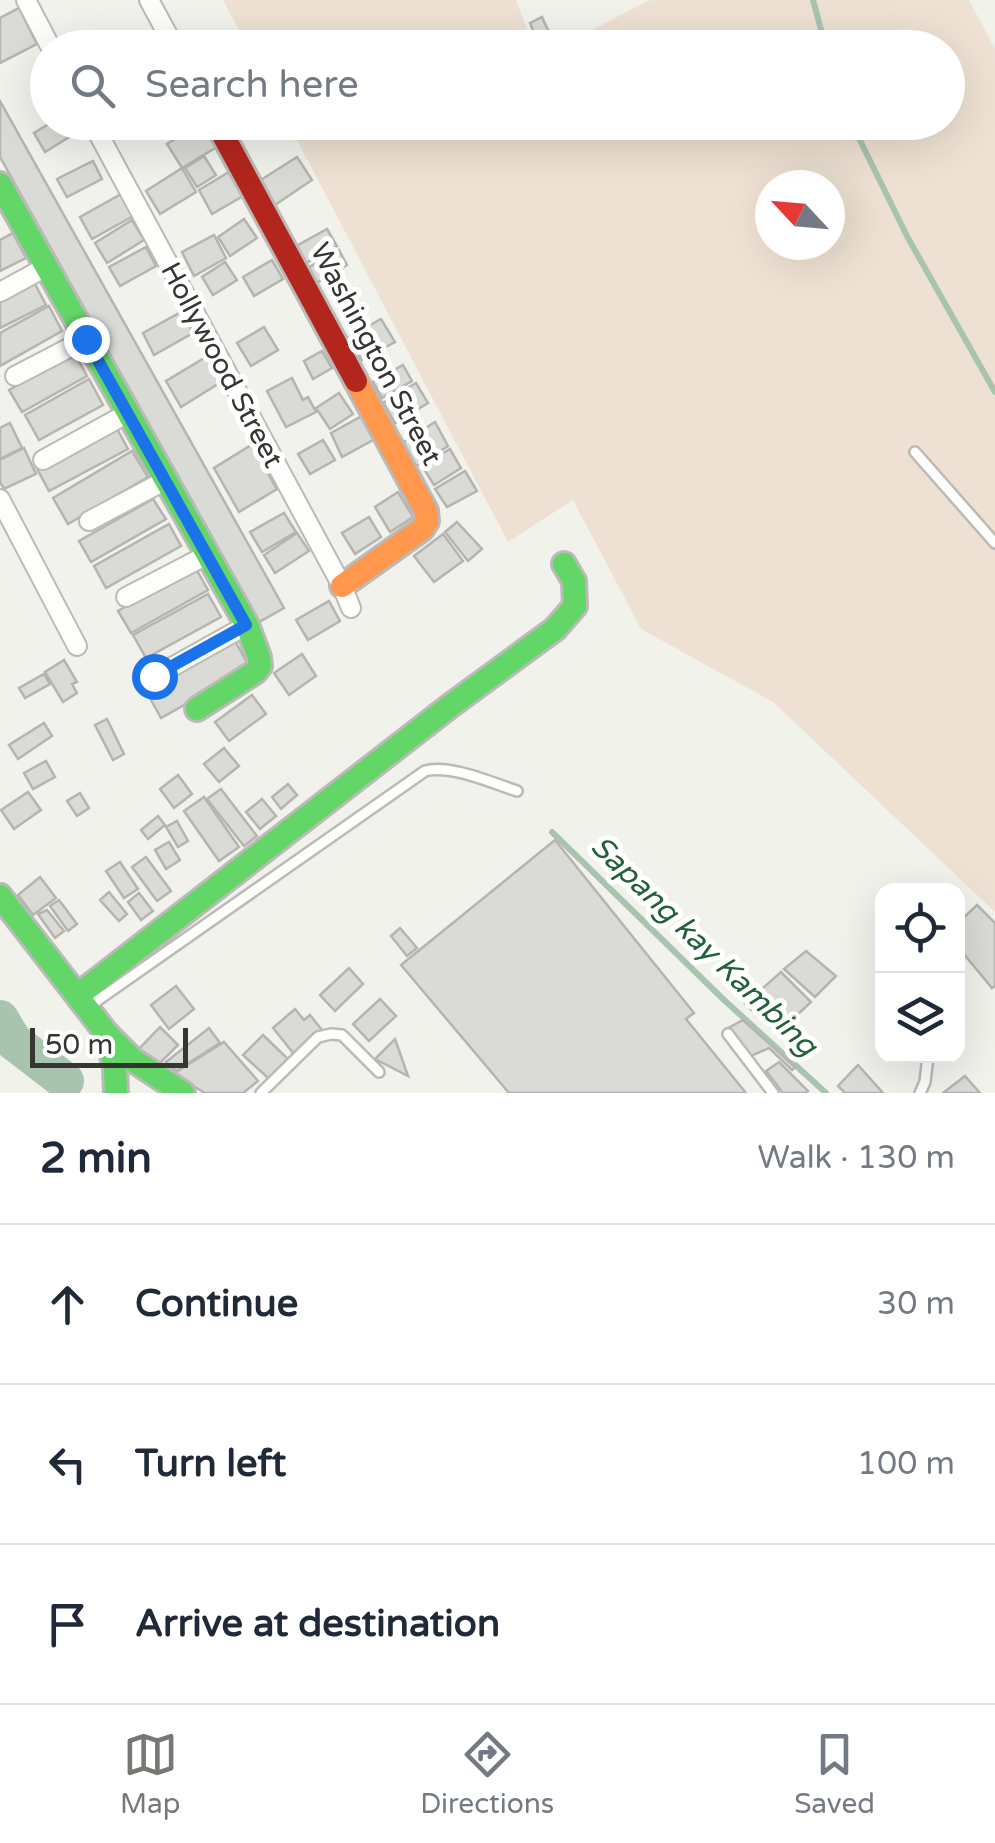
<!DOCTYPE html>
<meta charset="utf-8">
<style>
body{margin:0;font-family:"Varela Round",sans-serif;background:#f2f2f3;color:#1f2937}
.controls{position:absolute;right:30px;bottom:30px;display:grid;overflow:hidden;border-radius:20px;box-shadow:0 10px 40px #0002}
.controls button{width:90px;height:90px;display:grid;place-items:center;padding:0;border:0;border-bottom:2px solid #e0e1e3;background:#fff;color:#1f2937;font:50px sans-serif}
.compass{position:absolute;left:755px;top:170px;width:90px;height:90px;border-radius:50%;background:#fff;box-shadow:0 10px 40px #0002;rotate:296deg}
.scale{position:absolute;left:30px;bottom:25px;width:158px;box-sizing:border-box;padding-left:10px;border:5px solid #353531;border-top:0;font-size:28px;line-height:35px;white-space:nowrap;color:#353531;-webkit-text-stroke:8px #fff;paint-order:stroke}
.stop{position:absolute;width:30px;height:30px;margin:-22px;border:8px solid #1a73e8;border-radius:50%;background:#fff}
.stop.end{background:#1a73e8;border-color:#fff;box-shadow:0 2px 10px #0008}
.list{margin:0;padding:0;list-style:none}
h2{display:flex;justify-content:space-between;align-items:center;height:130px;margin:0;padding:0 40px;font-size:42px}
h2 small{font-size:32px;font-weight:400;color:#747a83}
.list li{display:grid;grid-template-columns:65px 1fr auto;gap:30px;align-items:center;box-sizing:border-box;height:160px;padding:0 40px;border-top:2px solid #e0e1e3}
.list b{display:block;font-size:38px;white-space:nowrap}
.list em{font-size:32px;font-style:normal;color:#747a83}
.icon{flex:none;width:55px;height:55px;fill:none;stroke:currentColor;stroke-width:2;stroke-linecap:round;stroke-linejoin:round}
.map{position:relative;flex:none;width:995px;height:1093px;overflow:hidden}
.search{position:absolute;background:#fff;box-shadow:0 10px 40px #0002;left:30px;right:30px;top:30px;height:110px;display:flex;align-items:center;gap:25px;box-sizing:border-box;padding:0 35px;border-radius:55px;color:#747a83;font-size:38px}
.sheet{height:610px;background:#fff}
nav{display:flex;justify-content:space-around;align-items:center;box-sizing:border-box;height:140px;border-top:2px solid #e0e1e3;background:#fff;font-size:28px;color:#747a83}
nav a{display:grid;justify-items:center;gap:5px}
nav .on{color:#777773}
.map>svg:first-child{display:block}
</style>
<div class="map">
<svg width="995" height="1093" viewBox="0 0 995 1093">
<rect width="100%" height="100%" fill="#f2f2ed"/>
<!-- green -->
<g fill="#eee1d3" fill-rule="evenodd">
<path d="M223,0H516L534,47H248Z"/>
<path d="M650,0H969L995,49V912L773,702L641,629L573,500L508,542L288,123L948,122V48L558,47ZM770,185H830V245H770Z"/>
</g>
<g fill="none" stroke-linecap="round" stroke-linejoin="round">
<!-- stream -->
<g stroke="#a8c4af" stroke-width="6">
<path d="M813,0L826,48"/>
<path d="M851,122L908,238L995,392"/>
<path d="M552,832L723,999L826,1093"/>
</g>
<!-- river -->
<path stroke="#a8c4af" stroke-width="38" d="M0,1019L13,1041L65,1081"/>
</g>
<!-- building -->
<g fill="#dadad6" stroke="#b6b4b0" stroke-width="2.5">
<path d="M19,8L37,44L0,63V18Z"/>
<path d="M542,17L553,41L540,47L530,23Z"/>
<path d="M0,101L284,608L259,622L0,157Z"/>
<path d="M52,122H81L84,128L45,152L34,133Z"/>
<path d="M202,122H206L220,145L182,168L167,144Z"/>
<path d="M204,156L216,175L197,187L185,168Z"/>
<path d="M297,157L312,180L272,207L256,183Z"/>
<path d="M93,161L102,179L67,197L57,179Z"/>
<path d="M182,168L196,192L160,214L146,191Z"/>
<path d="M229,172L243,196L212,214L199,190Z"/>
<path d="M123,193L135,215L92,239L80,217Z"/>
<path d="M244,219L257,238L230,256L218,237Z"/>
<path d="M132,220L144,240L107,263L95,243Z"/>
<path d="M327,229L337,246L306,263L291,249Z"/>
<path d="M13,233L26,258L0,271V240Z"/>
<path d="M214,235L226,258L194,276L182,252Z"/>
<path d="M146,247L156,266L120,286L109,267Z"/>
<path d="M339,250L347,265L315,284L306,269Z"/>
<path d="M272,260L283,279L254,296L243,277Z"/>
<path d="M225,262L237,280L213,295L202,277Z"/>
<path d="M34,282L46,305L0,328V300Z"/>
<path d="M49,306L62,331L0,366V333Z"/>
<path d="M181,312L193,333L154,355L143,333Z"/>
<path d="M381,319L395,342L362,360L348,338Z"/>
<path d="M264,327L278,350L251,366L237,343Z"/>
<path d="M322,351L332,368L313,379L304,361Z"/>
<path d="M75,354L87,376L22,412L9,390Z"/>
<path d="M206,357L221,382L181,407L166,381Z"/>
<path d="M403,365L412,381L382,398L373,382Z"/>
<path d="M292,378L303,400L308,397L316,412L286,427L267,391Z"/>
<path d="M89,379L103,405L39,440L25,415Z"/>
<path d="M416,383L428,403L395,423L383,403Z"/>
<path d="M339,393L353,414L330,429L316,408Z"/>
<path d="M362,416L375,439L342,457L331,433Z"/>
<path d="M435,422L448,446L415,467L402,443Z"/>
<path d="M10,423L22,448L0,459V428Z"/>
<path d="M115,425L128,449L49,491L36,467Z"/>
<path d="M323,440L335,460L310,474L298,454Z"/>
<path d="M256,442L263,455L259,458L277,489L239,512L214,468Z"/>
<path d="M24,448L36,474L4,489L0,482V460Z"/>
<path d="M450,449L461,468L434,485L422,466Z"/>
<path d="M132,451L148,477L68,524L53,498Z"/>
<path d="M465,471L477,491L447,507L435,489Z"/>
<path d="M398,492L413,517L390,532L375,507Z"/>
<path d="M153,499L166,519L91,562L79,541Z"/>
<path d="M284,513L296,532L262,552L250,532Z"/>
<path d="M369,517L381,537L355,554L342,533Z"/>
<path d="M457,522L482,549L468,561L445,532Z"/>
<path d="M169,524L181,546L106,588L94,566Z"/>
<path d="M297,533L309,551L275,573L264,555Z"/>
<path d="M443,534L463,561L434,582L414,556Z"/>
<path d="M195,567L208,590L131,633L118,611Z"/>
<path d="M208,594L221,617L146,658L133,635Z"/>
<path d="M329,601L340,621L308,640L296,620Z"/>
<path d="M234,639L250,668L161,718L145,689Z"/>
<path d="M302,654L316,676L289,695L274,673Z"/>
<path d="M64,660L77,682L72,684L77,693L63,702L45,672Z"/>
<path d="M44,674L50,684L25,698L19,688Z"/>
<path d="M252,695L266,714L229,741L215,722Z"/>
<path d="M107,719L124,754L113,760L95,725Z"/>
<path d="M44,723L52,736L18,759L9,745Z"/>
<path d="M224,748L239,766L219,782L204,764Z"/>
<path d="M46,761L55,777L33,789L24,773Z"/>
<path d="M178,775L192,794L174,808L160,789Z"/>
<path d="M288,784L297,795L281,809L272,797Z"/>
<path d="M221,789L257,836L244,846L207,799Z"/>
<path d="M28,792L41,810L14,829L1,810Z"/>
<path d="M80,793L89,808L77,816L67,801Z"/>
<path d="M204,797L239,847L219,861L184,811Z"/>
<path d="M262,799L276,816L260,829L246,812Z"/>
<path d="M158,816L165,825L148,839L141,830Z"/>
<path d="M177,821L188,841L178,847L166,827Z"/>
<path d="M555,840L694,1013L686,1019L746,1093H509L401,965Z"/>
<path d="M169,842L180,860L166,869L155,850Z"/>
<path d="M146,857L171,891L157,901L132,867Z"/>
<path d="M120,862L138,889L124,898L106,871Z"/>
<path d="M40,877L56,898L33,915L18,895Z"/>
<path d="M109,892L127,914L119,921L100,900Z"/>
<path d="M139,893L153,911L141,920L128,902Z"/>
<path d="M59,900L77,924L68,931L50,906Z"/>
<path d="M977,905L995,923V986L992,988L958,947V923Z"/>
<path d="M47,910L64,931L55,938L38,914Z"/>
<path d="M400,928L417,948L407,956L391,936Z"/>
<path d="M806,951L836,976L815,997L784,969Z"/>
<path d="M349,968L363,984L335,1011L320,995Z"/>
<path d="M781,972L811,1002L794,1018L801,1029L794,1036H781L745,1004Z"/>
<path d="M176,986L194,1009L169,1029L151,1005Z"/>
<path d="M380,999L396,1016L369,1041L353,1024Z"/>
<path d="M295,1009L304,1020L310,1015L322,1030L294,1054L273,1028Z"/>
<path d="M743,1020L795,1067L792,1070L769,1048L751,1056L726,1029Z"/>
<path d="M160,1027L178,1045L155,1068L137,1051Z"/>
<path d="M209,1028L220,1043L176,1071L166,1062Z"/>
<path d="M263,1035L288,1059L269,1079L243,1055Z"/>
<path d="M395,1039L408,1076L375,1059Z"/>
<path d="M224,1042L258,1081L243,1093H205L173,1074Z"/>
<path d="M779,1062L808,1091L805,1093H783L766,1071Z"/>
<path d="M858,1065L883,1093H845L838,1086Z"/>
<path d="M965,1076L980,1093H943Z"/>
</g>
<g fill="none" stroke-linecap="round" stroke-linejoin="round">
<defs>
<g id="lane">
<path d="M915,452L995,543"/>
<path d="M88,1007L425,771C450,764 492,783 517,791"/>
<path d="M728,1034L773,1093"/>
<path d="M261,1093L318,1037L331,1034L342,1035L379,1072"/>
<path d="M920,1093L925,1082L928,1056"/>
</g>
<g id="street">
<path d="M26,0L51,48"/>
<path d="M149,0L175,48"/>
<path d="M92,122L342,586L351,608"/>
<path d="M0,292L46,267"/>
<path d="M15,376L86,339"/>
<path d="M43,460L128,413"/>
<path d="M0,499L77,646"/>
<path d="M89,521L166,480"/>
<path d="M126,597L207,555"/>
<path d="M154,677L247,625"/>
</g>
<g id="fast">
<path d="M0,184L247,625L259,657L260,666L255,672L197,709"/>
<path d="M0,896L107,1034L133,1060L183,1093"/>
<path d="M78,995L450,706L555,629L575,606L574,581L564,564"/>
<path d="M107,1034L115,1068L116,1093"/>
</g>
<path id="slow" d="M342,586L422,529L427,521L426,511L356,381"/>
<path id="jam" d="M216,122L356,381"/>
</defs>
<!-- lane casing -->
<use href="#lane" stroke="#babab6" stroke-width="14"/>
<!-- street casing -->
<use href="#street" stroke="#babab6" stroke-width="22"/>
<!-- fast casing -->
<use href="#fast" stroke="#babab6" stroke-width="28"/>
<!-- slow casing -->
<use href="#slow" stroke="#babab6" stroke-width="28"/>
<!-- jam casing -->
<use href="#jam" stroke="#babab6" stroke-width="28"/>
<!-- lane -->
<use href="#lane" stroke="#fdfdfc" stroke-width="9"/>
<!-- street -->
<use href="#street" stroke="#fdfdfc" stroke-width="18"/>
<!-- fast -->
<use href="#fast" stroke="#63d668" stroke-width="22"/>
<!-- slow -->
<use href="#slow" stroke="#ff974d" stroke-width="22"/>
<!-- jam -->
<use href="#jam" stroke="#b3261e" stroke-width="22"/>
</g>
<g fill="none" stroke-linecap="round" stroke-linejoin="round">
<!-- route -->
<path stroke="#1a73e8" stroke-width="12" d="M86,339L246,625L154,676"/>
</g>
<g text-anchor="middle" dominant-baseline="central" stroke-width="10" stroke-linejoin="round" paint-order="stroke">
<!-- street labels -->
<g font-size="28" fill="#353531" stroke="#fff">
<text transform="translate(376 354) rotate(62)">Washington Street</text>
<text transform="translate(222 365) rotate(62)">Hollywood Street</text>
</g>
<!-- water labels -->
<g font-size="30" font-style="italic" fill="#22603b" stroke="#fff">
<text transform="translate(704 946) rotate(44)">Sapang kay Kambing</text>
</g>
</g>
</svg>
<div class="controls">
<button><svg class="icon" aria-label="locate" viewBox="0 0 24 24"><circle cx="12" cy="12" r="6"/><path d="M12 2v4M12 18v4M2 12h4M18 12h4"/></svg></button>
<button><svg class="icon" aria-label="layers" viewBox="0 0 24 24"><path d="M12 4l9 5-9 5-9-5zM3 14l9 5 9-5"/></svg></button>
</div>
<svg class="compass" viewBox="-18 -18 36 36"><path d="M0-13l5 13h-10z" fill="#e53935"/><path d="M0 13l5-13h-10z" fill="#747a83"/></svg>
<div class="scale">50 m</div>
<div class="stop" style="left:154px;top:676px"></div>
<div class="stop end" style="left:86px;top:339px"></div>
<div class="search"><svg class="icon" aria-label="search" viewBox="0 0 24 24"><circle cx="10" cy="10" r="6"/><path d="M15 15l6 6"/></svg>Search here</div>
</div>
<section class="sheet">
<h2>2 min<small>Walk · 130 m</small></h2>
<ul class="list">
<li><svg class="icon" aria-label="ahead" viewBox="0 0 24 24"><path d="M12 20V5M6 11l6-6 6 6"/></svg><div><b>Continue</b></div><em>30 m</em></li>
<li><svg class="icon" aria-label="left" viewBox="0 0 24 24"><path d="M17 20v-9H6M10 6l-5 5 5 5"/></svg><div><b>Turn left</b></div><em>100 m</em></li>
<li><svg class="icon" aria-label="arrive" viewBox="0 0 24 24"><path d="M6 21V4h12l-3 4 3 4H6"/></svg><div><b>Arrive at destination</b></div></li>
</ul>
</section>
<nav>
<a class="on"><svg class="icon" aria-label="map" viewBox="0 0 24 24"><path d="M3 6l6-2 6 2 6-2v14l-6 2-6-2-6 2zM9 4v14M15 6v14"/></svg>Map</a>
<a><svg class="icon" aria-label="directions" viewBox="0 0 24 24"><path d="M12 3l9 9-9 9-9-9zM9 14v-3h6M13 9l2 2-2 2"/></svg>Directions</a>
<a><svg class="icon" aria-label="saved" viewBox="0 0 24 24"><path d="M7 4h10v16l-5-4-5 4z"/></svg>Saved</a>
</nav>
